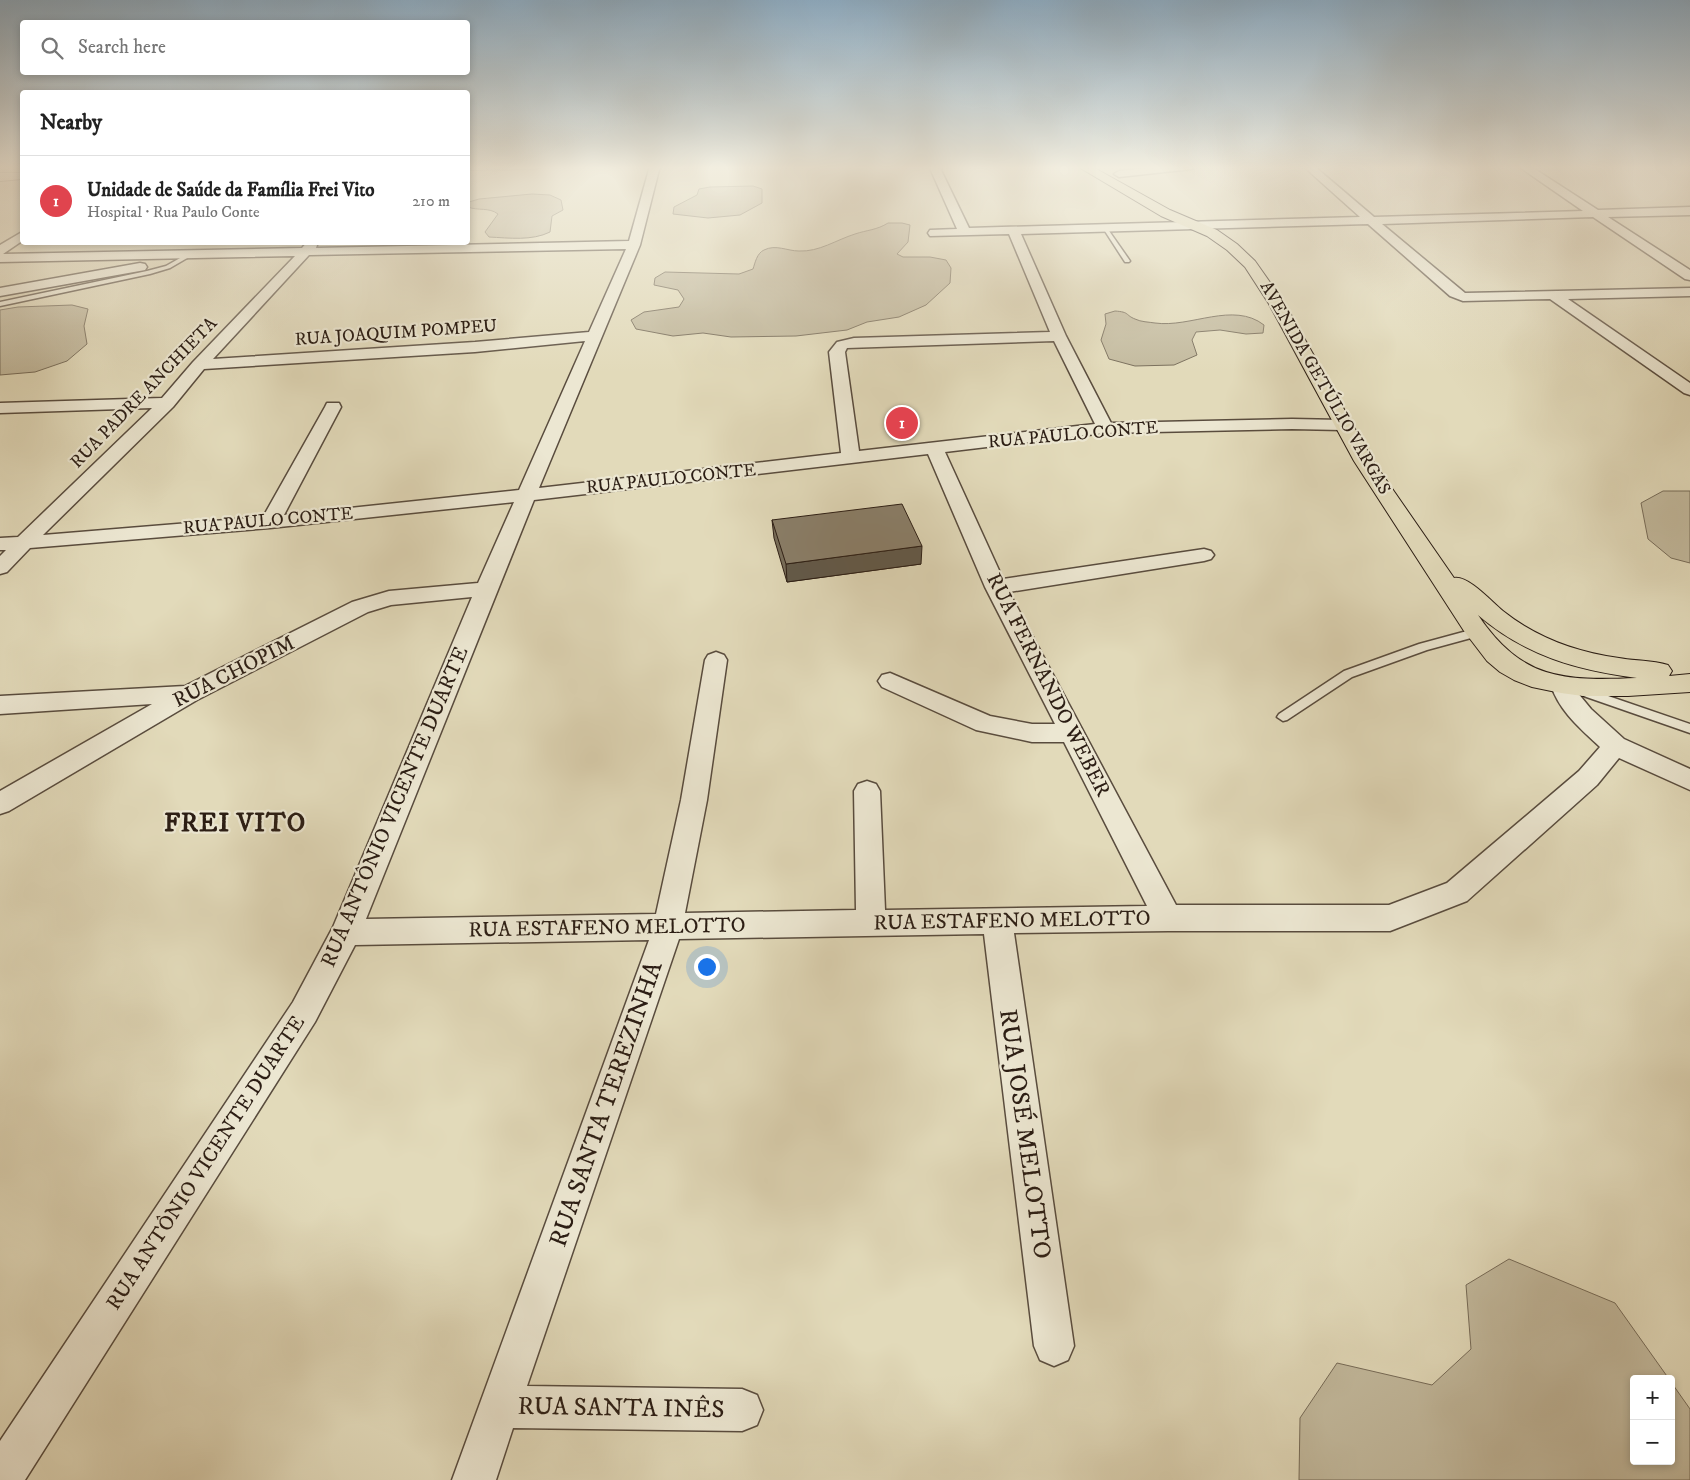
<!DOCTYPE html>
<meta charset="utf-8">
<style>
body{margin:0;font-family:"IM FELL DW Pica",serif;background:#f6f6f6;color:#222}
.controls{position:absolute;right:15px;bottom:15px;display:grid;overflow:hidden;border-radius:5px;box-shadow:0 2px 8px #0003}
.controls button{width:45px;height:45px;display:grid;place-items:center;padding:0;border:0;border-bottom:1px solid #e0e0e0;background:#fff;color:#222;font:25px sans-serif}
.you{position:absolute;left:706px;top:966px;width:18px;height:18px;margin:-12px;border:4px solid #fff;border-radius:50%;background:#1a73e8;box-shadow:0 0 0 8px #1a73e833}
.badge{display:grid;place-items:center;width:32px;height:32px;border-radius:50%;background:#111827;color:#fff;font-size:16px;font-weight:700}
.pin{position:absolute;translate:-50% -50%;border:2px solid #fff;box-shadow:0 1px 5px #0006}
.list{margin:0;padding:0;list-style:none}
h2{display:flex;justify-content:space-between;align-items:center;height:65px;margin:0;padding:0 20px;font-size:21px}
h2 small{font-size:16px;font-weight:400;color:#767676}
.list li{display:grid;grid-template-columns:32px 1fr auto;gap:15px;align-items:center;box-sizing:border-box;height:90px;padding:0 20px;border-top:1px solid #e0e0e0}
.list b{display:block;font-size:19px;white-space:nowrap}
.list p{margin:0;font-size:16px;white-space:nowrap;color:#767676}
.list em{font-size:16px;font-style:normal;color:#767676}
.icon{flex:none;width:28px;height:28px;fill:none;stroke:currentColor;stroke-width:2;stroke-linecap:round;stroke-linejoin:round}
.map{position:relative;flex:none;width:1690px;height:1480px;overflow:hidden}
.search{position:absolute;background:#fff;box-shadow:0 2px 8px #0003;left:20px;top:20px;width:450px;height:55px;display:flex;align-items:center;gap:12px;box-sizing:border-box;padding:0 18px;border-radius:5px;color:#767676;font-size:19px}
.panel{position:absolute;background:#fff;box-shadow:0 2px 8px #0003;left:20px;top:90px;width:450px;height:155px;border-radius:5px}
.map>svg:first-child{display:block}
</style>
<div class="map">
<svg width="1690" height="1480" viewBox="0 0 1690 1480">
<rect width="100%" height="100%" fill="#e2daba"/>
<filter id="stains"><feTurbulence type="fractalNoise" baseFrequency=".004" numOctaves="4"/><feColorMatrix values="0 0 0 0 .2 0 0 0 0 .09 0 0 0 0 .02 0 0 0 .5 -.17"/></filter>
<radialGradient id="worn" r=".72"><stop offset=".6" stop-color="#630" stop-opacity="0"/><stop offset="1" stop-color="#630" stop-opacity=".3"/></radialGradient>
<!-- green -->
<g fill="#c3ba9e" stroke="#776c59">
<path d="M753,186L762,189V203L740,215L708,218L673,214L674,207L697,195L699,189L710,187Z"/>
<path d="M532,194L550,195L561,200L563,210L552,216L550,232C532,241 509,238 489,237L485,232L498,214C489,207 478,211 468,207L469,202L479,199Z"/>
<path d="M888,223H902L910,225L908,242L897,254L903,257H930L946,260L951,268L950,283L926,305L899,317L867,322L847,330L796,336L731,337L703,333L673,336L636,329L631,320L644,312L679,307L684,299L678,290L654,285L655,278L665,272L739,274L753,269C755,263 757,253 764,250C776,244 787,251 799,251C819,252 836,240 855,234C867,230 877,230 888,223Z"/>
<path d="M72,305L88,309L84,326L87,344L67,361L35,372L0,375V310L18,307Z"/>
<path d="M1115,311C1130,312 1125,315 1135,319C1141,322 1149,322 1155,323C1191,328 1233,301 1264,325L1263,333L1246,334L1220,330L1196,332L1192,340L1197,355L1174,365L1135,366L1109,359L1101,340L1106,324L1105,314Z"/>
<path d="M1663,491H1690V563L1671,558L1648,539L1641,503Z"/>
<path d="M1509,1259L1615,1303L1669,1379H1634V1461H1671V1382L1690,1409V1480H1299L1300,1418L1337,1363L1432,1385L1471,1349L1466,1285Z"/>
</g>
<g fill="none" stroke-linecap="round" stroke-linejoin="round">
<defs>
<g id="service">
<path d="M1103,228H1107L1130,261L1129,262H1125Z"/>
<path d="M189,253L194,254L170,268L150,274L0,306V302L147,271L166,266Z"/>
<path d="M1478,628L1484,632L1482,635L1427,650L1352,677L1287,720L1283,721L1277,717L1279,714L1344,671L1419,644Z"/>
<path d="M1579,686L1690,724V733L1575,693L1573,690L1575,687Z"/>
</g>
<g id="minor">
<path d="M650,166H660L640,245L539,488L841,453L829,352L837,342L854,338L1050,332L1009,234L930,236L928,233L930,230L957,229L929,166H939L969,228L1360,217L1303,166H1314L1374,217L1583,211L1518,166H1530L1598,210L1690,207V215L1608,217L1690,270V280L1685,279L1593,217L1382,224L1465,293L1690,288V296L1568,299L1690,383V395L1684,393L1550,299L1463,301L1450,296L1368,224L1021,234L1066,336L1111,423L1292,419L1342,420L1348,421L1351,425L1348,429L1342,430L1292,429L1105,433L945,452L1003,579L1204,549L1211,551L1214,555L1211,559L1204,561L1009,592L1176,905H1389L1447,883L1579,771L1600,747C1581,729 1559,711 1551,685L1555,679L1563,677L1571,679L1577,692L1591,709L1624,739L1690,769V790L1619,758L1597,785L1467,901L1390,931H1168L1014,933L1074,1346L1068,1360L1054,1366L1040,1360L1034,1346L984,934L679,939L527,1386L742,1389L757,1395L763,1410L757,1425L742,1431L513,1428L496,1480H452L649,940L355,945L315,1022L25,1480H0V1441L293,1002L333,927L472,597L391,605L368,612L197,700L9,811L0,814V791L152,704L0,714V696L185,686L352,602L389,591L478,583L514,502L270,528L30,548L7,572L0,574V556L6,550H0V538L18,537L152,408L0,413V403L162,398L193,362L295,256L0,262V245L22,232V241L3,254L302,248L307,242H318L316,248L629,241ZM626,249L589,332L475,342L213,359L309,255ZM585,341L519,490L284,515L341,407L339,403H327L325,407L263,517L43,535L173,407L204,369L475,352ZM1054,341L1095,424L859,451L845,352L847,348ZM928,454L985,587L1055,724H1032L990,716L890,673L882,675L878,681L882,687L976,730L1032,742H1064L1147,906L885,910L880,791L876,784L867,781L858,784L854,791L856,910L685,913L707,800L727,660L724,655L716,652L708,655L705,660L681,800L656,914L366,919L534,500Z"/>
<path d="M1165,166H1197L1192,169L1119,177L1114,174L1119,171Z"/>
<path d="M140,263L145,264L147,267L145,270L0,296V288Z"/>
</g>
<g id="tertiary">
<path d="M468,166H542L536,169L468,170Z"/>
<path d="M0,173H22V179L0,181Z"/>
</g>
<path id="primary" d="M1077,166H1091L1170,210L1217,230L1237,244L1255,261L1285,304L1373,461L1454,578C1468,575 1492,602 1503,611C1537,638 1576,652 1619,658C1635,661 1652,660 1668,665L1672,671L1669,676L1690,674V692L1628,696H1583L1561,693L1532,687L1514,680L1500,672L1487,661L1464,631L1354,461L1269,304L1245,267L1227,250L1207,236L1161,216ZM1478,615C1526,656 1576,670 1637,678C1563,681 1522,680 1478,615Z"/>
</defs>
<!-- service casing -->
<use href="#service" stroke="#594c3e" stroke-width="3"/>
<!-- minor casing -->
<use href="#minor" stroke="#594c3e" stroke-width="3"/>
<!-- tertiary casing -->
<use href="#tertiary" stroke="#594c3e" stroke-width="2"/>
<!-- primary casing -->
<use href="#primary" stroke="#2b1d14" stroke-width="2"/>
<!-- service -->
<use href="#service" fill="#ece7d2" fill-rule="evenodd"/>
<!-- minor -->
<use href="#minor" fill="#ece7d2" fill-rule="evenodd"/>
<!-- tertiary -->
<use href="#tertiary" fill="#ece7d2" fill-rule="evenodd"/>
<!-- primary -->
<use href="#primary" fill="#e2daba" fill-rule="evenodd"/>
</g>
<!-- wall -->
<path fill="#776d5b" stroke="#2b1d14" d="M772,520L921,564L787,582L774,538Z"/>
<!-- shaded-wall -->
<path fill="#61594a" stroke="#2b1d14" d="M922,546L921,564L787,582L786,564Z"/>
<!-- building -->
<path fill="#8a7f6a" stroke="#2b1d14" d="M902,504L922,546L786,564L772,520Z"/>
<!-- sky -->
<linearGradient id="sky" x2="0" y2="1"><stop stop-color="#8daabf"/><stop offset="0.45" stop-color="#f2eee0"/><stop offset="1" stop-color="#f2eee0" stop-opacity="0"/></linearGradient>
<rect width="1690" height="373" fill="url(#sky)"/>
<g text-anchor="middle" dominant-baseline="central" stroke-width="4.5" stroke-linejoin="round" paint-order="stroke">
<!-- far-street labels -->
<g font-size="18" fill="#2b1d14" stroke="#ece7d2">
<text transform="translate(396 333) rotate(-4)">RUA JOAQUIM POMPEU</text>
<text transform="translate(1325 388) rotate(60)">AVENIDA GETÚLIO VARGAS</text>
<text transform="translate(144 393) rotate(-46)">RUA PADRE ANCHIETA</text>
<text transform="translate(1073 435) rotate(-5)">RUA PAULO CONTE</text>
<text transform="translate(671 479) rotate(-6)">RUA PAULO CONTE</text>
<text transform="translate(268 521) rotate(-5)">RUA PAULO CONTE</text>
</g>
<!-- street labels -->
<g font-size="21" fill="#2b1d14" stroke="#ece7d2">
<text transform="translate(234 672) rotate(-27)">RUA CHOPIM</text>
<text transform="translate(1048 685) rotate(63)">RUA FERNANDO WEBER</text>
<text transform="translate(395 807) rotate(-67)">RUA ANTÔNIO VICENTE DUARTE</text>
<text transform="translate(1012 921) rotate(-1)">RUA ESTAFENO MELOTTO</text>
<text transform="translate(607 928) rotate(-1)">RUA ESTAFENO MELOTTO</text>
<text transform="translate(206 1163) rotate(-57)">RUA ANTÔNIO VICENTE DUARTE</text>
</g>
<!-- near-street labels -->
<g font-size="25" fill="#2b1d14" stroke="#ece7d2">
<text transform="translate(606 1104) rotate(-71)">RUA SANTA TEREZINHA</text>
<text transform="translate(1025 1134) rotate(82)">RUA JOSÉ MELOTTO</text>
<text transform="translate(621 1408) rotate(1)">RUA SANTA INÊS</text>
</g>
<!-- district labels -->
<g font-size="26" font-weight="bold" letter-spacing="1" fill="#2b1d14" stroke="#ece7d2">
<text x="235" y="823">FREI VITO</text>
</g>
</g>
<rect width="100%" height="100%" filter="url(#stains)"/>
<rect width="100%" height="100%" fill="url(#worn)"/>
</svg>
<div class="controls">
<button>+</button>
<button>−</button>
</div>
<div class="you"></div>
<div class="pin badge" style="left:902px;top:423px;background:#e0444e">1</div>
<div class="search"><svg class="icon" aria-label="search" viewBox="0 0 24 24"><circle cx="10" cy="10" r="6"/><path d="M15 15l6 6"/></svg>Search here</div>
<section class="panel">
<h2>Nearby<small></small></h2>
<ul class="list">
<li><span class="badge" style="background:#e0444e">1</span><div><b>Unidade de Saúde da Família Frei Vito</b><p>Hospital · Rua Paulo Conte</p></div><em>210 m</em></li>
</ul>
</section>
</div>
